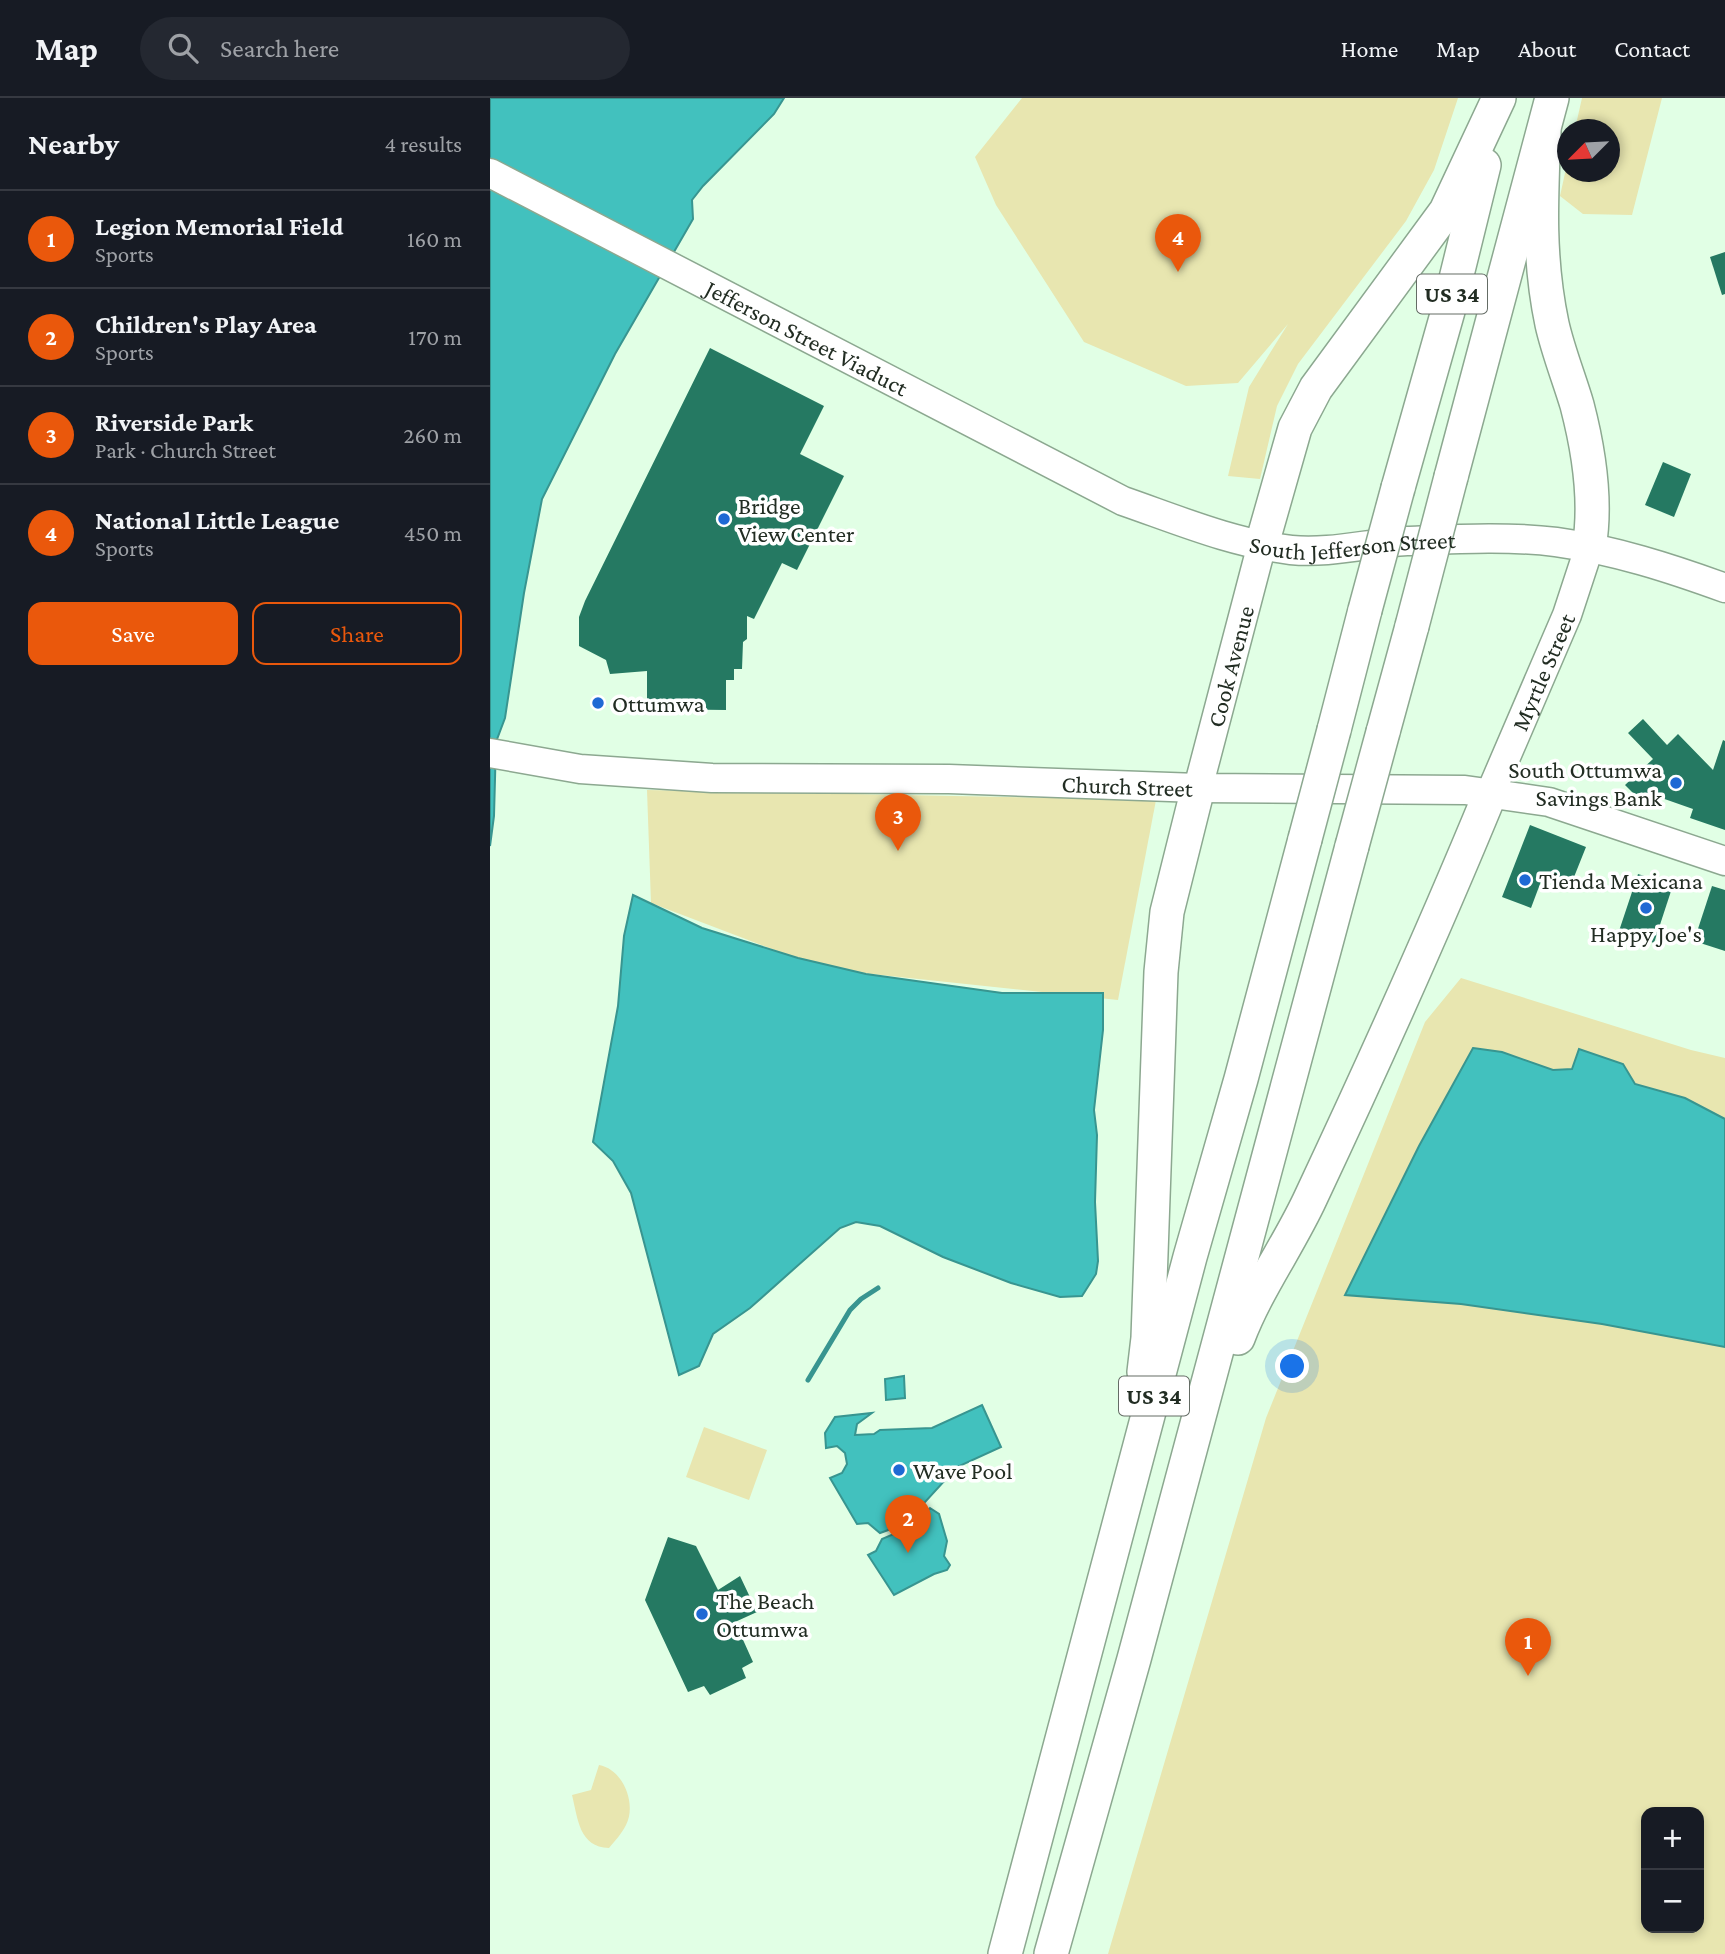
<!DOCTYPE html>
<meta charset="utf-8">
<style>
body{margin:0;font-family:"Crimson Pro",serif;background:#242831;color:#f1f3f6}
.controls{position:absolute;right:21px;bottom:21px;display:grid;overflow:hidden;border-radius:14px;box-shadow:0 4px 10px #0003}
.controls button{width:63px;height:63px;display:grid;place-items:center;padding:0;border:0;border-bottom:2px solid #363941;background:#171b24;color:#f1f3f6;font:35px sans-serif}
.compass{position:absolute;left:1067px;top:21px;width:63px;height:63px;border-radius:50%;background:#171b24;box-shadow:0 4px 10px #0003;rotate:246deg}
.you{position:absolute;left:803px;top:1269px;width:24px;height:24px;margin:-18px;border:5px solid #fff;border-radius:50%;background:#1a73e8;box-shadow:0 0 0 10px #1a73e833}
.badge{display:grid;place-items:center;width:46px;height:46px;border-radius:50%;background:#ea580c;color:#fff;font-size:23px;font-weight:700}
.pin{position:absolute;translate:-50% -58px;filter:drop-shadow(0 2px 4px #0008)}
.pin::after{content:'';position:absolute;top:37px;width:24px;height:21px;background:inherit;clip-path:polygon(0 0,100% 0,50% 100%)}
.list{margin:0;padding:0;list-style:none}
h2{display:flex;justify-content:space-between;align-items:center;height:91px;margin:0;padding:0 28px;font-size:30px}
h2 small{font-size:23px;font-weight:400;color:#9ea1a6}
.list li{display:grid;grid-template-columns:46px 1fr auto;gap:21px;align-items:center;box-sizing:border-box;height:98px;padding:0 28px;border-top:2px solid #363941}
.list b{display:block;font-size:26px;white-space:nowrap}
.list p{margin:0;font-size:23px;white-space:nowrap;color:#9ea1a6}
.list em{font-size:23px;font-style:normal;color:#9ea1a6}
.actions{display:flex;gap:14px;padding:21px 28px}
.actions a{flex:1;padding:16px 0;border:2px solid #ea580c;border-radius:14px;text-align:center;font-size:24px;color:#ea580c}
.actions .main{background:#ea580c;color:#fff}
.icon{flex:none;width:38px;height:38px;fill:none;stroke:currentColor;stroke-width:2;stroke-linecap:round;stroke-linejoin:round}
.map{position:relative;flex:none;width:1235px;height:1856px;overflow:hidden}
header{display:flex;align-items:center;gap:42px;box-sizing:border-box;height:98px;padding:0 35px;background:#171b24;border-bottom:2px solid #363941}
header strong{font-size:33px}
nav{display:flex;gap:38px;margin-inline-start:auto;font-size:24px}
.search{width:490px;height:63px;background:#242831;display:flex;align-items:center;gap:18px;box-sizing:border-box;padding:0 24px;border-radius:38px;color:#9ea1a6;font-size:26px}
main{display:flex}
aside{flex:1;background:#171b24}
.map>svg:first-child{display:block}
</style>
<header>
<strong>Map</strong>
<div class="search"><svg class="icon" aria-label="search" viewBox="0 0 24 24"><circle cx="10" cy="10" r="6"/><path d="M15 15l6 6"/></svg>Search here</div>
<nav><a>Home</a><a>Map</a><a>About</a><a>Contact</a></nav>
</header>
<main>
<aside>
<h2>Nearby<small>4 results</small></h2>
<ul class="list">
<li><span class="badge">1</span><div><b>Legion Memorial Field</b><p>Sports</p></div><em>160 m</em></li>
<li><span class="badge">2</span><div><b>Children's Play Area</b><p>Sports</p></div><em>170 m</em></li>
<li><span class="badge">3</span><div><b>Riverside Park</b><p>Park · Church Street</p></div><em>260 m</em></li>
<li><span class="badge">4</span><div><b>National Little League</b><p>Sports</p></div><em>450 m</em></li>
</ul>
<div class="actions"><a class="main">Save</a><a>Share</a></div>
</aside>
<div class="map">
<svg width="1235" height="1856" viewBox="0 0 1235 1856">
<rect width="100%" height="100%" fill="#e1ffe5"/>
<!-- green -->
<g fill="#e8e6b0" fill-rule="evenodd">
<path d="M532,0H968L944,72L916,123L808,266L787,308L770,381L738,378L759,289L798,226L748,285L696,288L594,244L506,107L485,59Z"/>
<path d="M1092,0H1172L1142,117L1093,116L1070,98L1077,66L1078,74H1120V32L1085,31Z"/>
<path d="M157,692L666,702L628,902L334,871L161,805Z"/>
<path d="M971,880L1201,952L1235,960V1856H618L776,1320L935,924ZM1156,1714H1209V1830H1156Z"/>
<path d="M214,1329L277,1352L259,1402L196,1379Z"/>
<path d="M109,1667C133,1671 147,1706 136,1727C132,1735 125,1743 119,1750C89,1749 88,1721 82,1697L101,1692Z"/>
</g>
<!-- water -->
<g fill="#42c1be" stroke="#389590" stroke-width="2">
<path d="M0,0H294L284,16L213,88L202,102L203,121L125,256L52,401L34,495L15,620L6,644L4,718L0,748Z"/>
<path d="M143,797L212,830L308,860L376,876L512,895H613V932L604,1012L607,1037L605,1104L608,1163L606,1176L592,1198L570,1199L521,1185L453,1159L390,1128L366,1124L350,1130L260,1210L223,1236L209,1268L189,1277L141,1095L123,1063L103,1044L128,908L134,838Z"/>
<path d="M983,950L1012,954L1063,972L1082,971L1089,951L1133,966L1145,986L1195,1000L1235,1021V1249L1112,1226L971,1206L855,1197L929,1048Z"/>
<path d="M414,1278L415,1300L396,1302L395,1281Z"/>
<path d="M492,1307L511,1349L467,1369L415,1426L390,1435L378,1425L367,1426L340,1380L352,1375L357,1366L355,1355L347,1348L336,1350L335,1335L345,1319L382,1315L367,1326L365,1337L384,1336L390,1332L442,1330Z"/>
<path d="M440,1410L449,1416L457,1443L454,1458L460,1467L457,1472L444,1476L404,1497L378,1457L386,1453L392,1441L418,1430Z"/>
</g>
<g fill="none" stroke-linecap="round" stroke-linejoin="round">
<!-- stream -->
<path stroke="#389590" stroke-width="5" d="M318,1282L360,1212L371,1201L388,1190"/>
</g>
<!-- building -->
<g fill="#257962">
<path d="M1235,154V196L1232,197L1220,159Z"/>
<path d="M220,250L334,308L310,356L354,378L307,472L292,465L264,521L257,518V541L253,544L252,571H244V582H236V612L157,611V573L120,576L116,562L89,548V519L95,503Z"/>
<path d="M1173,364L1201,376L1184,419L1155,407Z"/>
<path d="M1153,621L1177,647L1188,636L1223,672L1233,642L1235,643V732L1200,720L1203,711L1166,698L1156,708L1135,687L1163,661L1138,635Z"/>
<path d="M1040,727L1096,749L1080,789L1053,778L1041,810L1012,799Z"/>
<path d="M1148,776L1183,787L1164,845L1129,833Z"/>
<path d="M1222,788L1235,792V853L1204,843Z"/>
<path d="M178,1439L206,1448L228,1492L250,1478L267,1514L245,1524L263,1564L252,1570L256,1580L220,1597L214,1588L198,1594L155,1502Z"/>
</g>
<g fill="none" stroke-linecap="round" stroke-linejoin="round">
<defs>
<g id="major">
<path id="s1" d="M0,75L633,403C688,422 742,445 801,452C839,456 879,445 917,443C966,441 1018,438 1066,444C1124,452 1180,470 1235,490"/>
<path id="s2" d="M0,655L90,671L222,680L459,681L708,690L975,692L1059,704L1235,763"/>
<path id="s3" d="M708,690L772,446"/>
<path id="s4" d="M1000,696L1077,517L1099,450"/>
</g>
<g id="highway">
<path d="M1054,34C1051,101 1048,160 1062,226C1068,253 1079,280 1087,307C1099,353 1107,403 1099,450"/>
<path d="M961,379L1062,0"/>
<path d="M908,390L958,213L994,67"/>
<path d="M772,446L805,330L826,290L956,113L1009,0"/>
<path d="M844,632L875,512"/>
<path d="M893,634L922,528"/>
<path d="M748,1240C767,1190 799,1147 821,1099C884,965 944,832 1000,696"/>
<path d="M654,1274L658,1240L671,874L677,814L708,690"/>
<path d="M515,1856L700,1159L751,981L815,741"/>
<path d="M561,1856L644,1561L862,748"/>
</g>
</defs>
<!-- major casing -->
<use href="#major" stroke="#8ca890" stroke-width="31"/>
<!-- highway casing -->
<use href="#highway" stroke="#8ca890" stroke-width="36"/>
<!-- major -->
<use href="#major" stroke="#fff" stroke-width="28"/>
<!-- highway -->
<use href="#highway" stroke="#fff" stroke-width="33"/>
<defs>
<g id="highway-bridge">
<path d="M875,512L908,390"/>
<path d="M922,528L961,379"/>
<path d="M815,741L844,632"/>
<path d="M862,748L893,634"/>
</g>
</defs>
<!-- highway-bridge casing -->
<use href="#highway-bridge" stroke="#8ca890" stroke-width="36" stroke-linecap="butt"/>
<!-- highway-bridge -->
<use href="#highway-bridge" stroke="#fff" stroke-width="33"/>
</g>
<!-- markers -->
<g fill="#1f69d4" stroke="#fff" stroke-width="2.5">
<circle cx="234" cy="421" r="7"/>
<circle cx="108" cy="605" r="7"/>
<circle cx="1186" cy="685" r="7"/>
<circle cx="1035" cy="782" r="7"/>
<circle cx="1156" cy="810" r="7"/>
<circle cx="409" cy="1372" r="7"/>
<circle cx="212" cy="1516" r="7"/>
</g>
<g text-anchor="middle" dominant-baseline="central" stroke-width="7" stroke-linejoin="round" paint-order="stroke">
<!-- shield labels -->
<g fill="#fff" stroke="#646c65" stroke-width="2">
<rect x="927" y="176.5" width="70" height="39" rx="5"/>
<rect x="629" y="1278.5" width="70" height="39" rx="5"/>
</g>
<g font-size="23" font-weight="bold" fill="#222d23">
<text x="962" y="196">US 34</text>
<text x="664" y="1298">US 34</text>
</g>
<!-- street labels -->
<g font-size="24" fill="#222d23" stroke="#fff">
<text stroke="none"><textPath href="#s1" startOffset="357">Jefferson Street Viaduct</textPath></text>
<text stroke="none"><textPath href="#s1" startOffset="950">South Jefferson Street</textPath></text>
<text stroke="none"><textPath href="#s3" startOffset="126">Cook Avenue</textPath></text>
<text stroke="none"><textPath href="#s4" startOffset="133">Myrtle Street</textPath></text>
<text stroke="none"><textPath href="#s2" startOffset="639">Church Street</textPath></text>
</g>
<!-- poi labels -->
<g font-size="24" fill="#222d23" stroke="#fff" text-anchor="start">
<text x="248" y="407">Bridge<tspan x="248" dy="28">View Center</tspan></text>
<text x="122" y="605">Ottumwa</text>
<text x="1172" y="671" text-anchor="end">South Ottumwa<tspan x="1172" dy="28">Savings Bank</tspan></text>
<text x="1049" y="782">Tienda Mexicana</text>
<text x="1156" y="835" text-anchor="middle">Happy Joe's</text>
<text x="423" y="1372">Wave Pool</text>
<text x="226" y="1502">The Beach<tspan x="226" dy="28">Ottumwa</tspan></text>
</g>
</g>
</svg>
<div class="controls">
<button>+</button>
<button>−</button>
</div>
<svg class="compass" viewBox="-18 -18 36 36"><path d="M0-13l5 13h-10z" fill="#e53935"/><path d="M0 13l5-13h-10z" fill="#9ea1a6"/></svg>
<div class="you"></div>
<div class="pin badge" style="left:1038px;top:1578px">1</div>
<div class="pin badge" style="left:418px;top:1455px">2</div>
<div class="pin badge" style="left:408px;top:753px">3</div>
<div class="pin badge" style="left:688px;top:174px">4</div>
</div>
</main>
